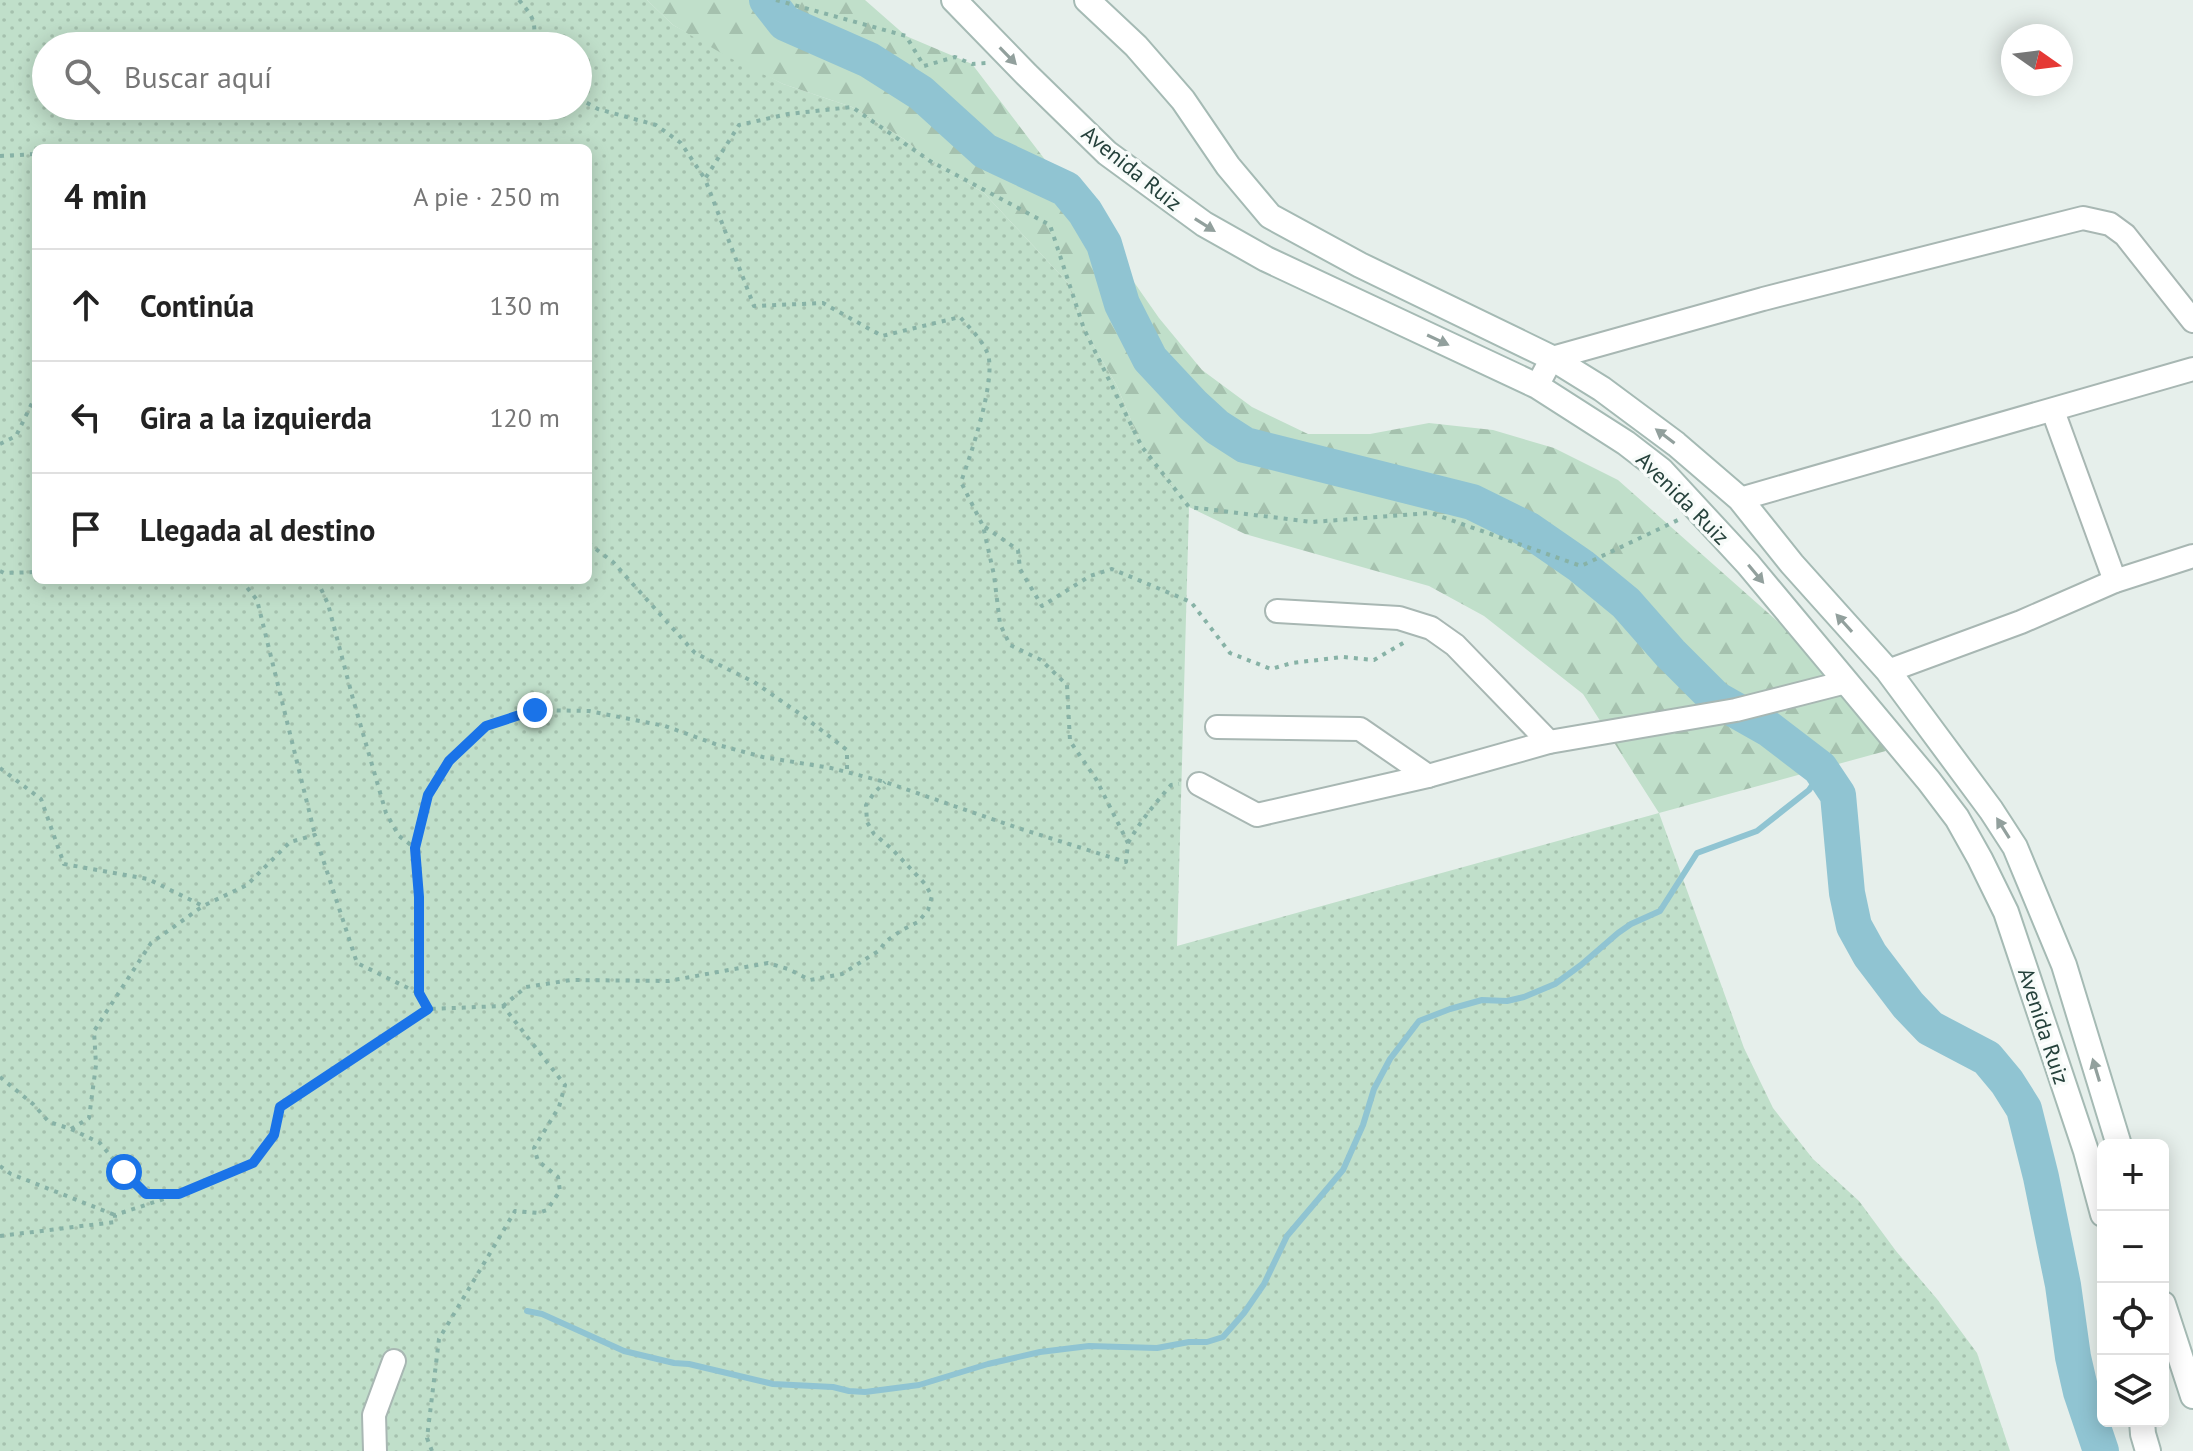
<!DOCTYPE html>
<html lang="es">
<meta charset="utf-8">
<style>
body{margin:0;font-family:"PT Sans",sans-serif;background:#f2f2f2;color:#222}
.controls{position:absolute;right:24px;bottom:24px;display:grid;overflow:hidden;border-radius:12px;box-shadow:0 4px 20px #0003}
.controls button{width:72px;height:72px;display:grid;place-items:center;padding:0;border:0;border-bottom:2px solid #e0e0e0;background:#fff;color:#222;font:40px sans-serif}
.compass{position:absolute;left:2001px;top:24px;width:72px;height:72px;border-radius:50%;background:#fff;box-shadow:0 4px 20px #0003;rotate:104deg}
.stop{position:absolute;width:24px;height:24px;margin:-18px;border:6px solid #1a73e8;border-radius:50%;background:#fff}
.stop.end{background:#1a73e8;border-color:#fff;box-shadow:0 2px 8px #0008}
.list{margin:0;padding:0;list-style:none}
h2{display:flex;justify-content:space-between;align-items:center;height:104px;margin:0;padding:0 32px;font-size:34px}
h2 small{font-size:26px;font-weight:400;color:#767676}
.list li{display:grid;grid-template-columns:52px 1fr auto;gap:24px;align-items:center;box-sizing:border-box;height:112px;padding:0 32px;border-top:2px solid #e0e0e0}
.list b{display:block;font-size:30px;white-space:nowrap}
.list em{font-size:26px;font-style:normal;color:#767676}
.icon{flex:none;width:44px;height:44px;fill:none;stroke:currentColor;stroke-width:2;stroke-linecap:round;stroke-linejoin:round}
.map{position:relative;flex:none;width:2193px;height:1451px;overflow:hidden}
.search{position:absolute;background:#fff;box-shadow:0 4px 20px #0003;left:32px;top:32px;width:560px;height:88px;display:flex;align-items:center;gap:20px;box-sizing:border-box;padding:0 28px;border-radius:44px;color:#767676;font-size:30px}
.panel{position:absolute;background:#fff;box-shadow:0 4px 20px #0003;left:32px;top:144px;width:560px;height:440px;border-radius:12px}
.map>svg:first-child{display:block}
</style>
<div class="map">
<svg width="2193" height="1451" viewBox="0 0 2193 1451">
<defs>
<pattern id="grass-dots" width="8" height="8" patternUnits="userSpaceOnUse" patternTransform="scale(2)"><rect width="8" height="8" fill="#c0dfca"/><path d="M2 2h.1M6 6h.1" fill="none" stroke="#a5c1ae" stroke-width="1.8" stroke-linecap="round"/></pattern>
<pattern id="forest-firs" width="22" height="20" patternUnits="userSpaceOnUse" patternTransform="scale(2)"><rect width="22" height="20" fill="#c0dfca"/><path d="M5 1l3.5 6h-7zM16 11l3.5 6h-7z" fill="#a5c1ae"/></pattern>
</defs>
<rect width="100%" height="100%" fill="#e6efeb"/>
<!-- grass -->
<path fill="url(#grass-dots)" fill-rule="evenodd" d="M0,0H647L673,25L783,84L852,107L904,139L930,161L984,193L1068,283L1084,329L1117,386L1142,447L1189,507L1177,946L1659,813L1744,1048L1773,1108L1813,1159L1859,1201L1896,1251L1937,1299L1977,1353L2010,1451H0ZM46,46H578V106H46ZM36,148H588V580H36Z"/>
<!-- forest -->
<path fill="url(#forest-firs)" d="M647,0H865L906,36L972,64L1085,212L1159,318L1202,370L1252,407L1308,434H1370L1429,423L1493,430L1554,448L1618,480L1846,682L1904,746L1659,813L1583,694L1484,616L1429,586L1245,534L1189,507L1142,447L1117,386L1084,329L1068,283L984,193L930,161L904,139L852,107L783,84L728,57L673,25Z"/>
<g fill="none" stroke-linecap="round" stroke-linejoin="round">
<!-- stream -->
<path stroke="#90c4d2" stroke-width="6" d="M527,1311L542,1314L624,1351L674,1363L689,1364L773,1384L833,1387L849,1391L865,1392L919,1385L988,1364L1040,1352L1089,1346L1157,1348L1189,1342H1207L1223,1337L1244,1313L1264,1284L1287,1236L1343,1170L1363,1125L1374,1089L1390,1059L1419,1021L1450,1009L1482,1000L1507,1001L1524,997L1555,984L1581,965L1618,933L1631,924L1660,911L1697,853L1757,831L1809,790L1818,777L1820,768"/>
<!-- river -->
<path stroke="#90c4d2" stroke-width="36" d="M767,0L785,23L869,60L921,93L985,151L1066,189L1085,212L1104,244L1122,304L1150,359L1193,405L1217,427L1245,445L1472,502L1529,530L1581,566L1626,603L1670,653L1716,699L1769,729L1820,768L1838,795L1847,893L1854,926L1870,955L1908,1005L1930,1028L1987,1058L2007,1082L2024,1109L2041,1177L2063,1285L2073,1357L2081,1392L2101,1451"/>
<defs>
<g id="street">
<path d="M1537,386L1552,358L1763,299L2083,218L2110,224L2125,235L2193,321"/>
<path d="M2053,411L2115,581"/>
<path d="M1740,499L2193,369"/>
<path d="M1277,611L1399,618L1431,628L1455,645L1549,742"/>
<path d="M1888,671L2021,622L2115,581L2193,556"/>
<path d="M1217,727L1360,729L1428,776"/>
<path d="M1199,784L1257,815L1428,776L1549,742L1736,710L1846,682"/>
<path d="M375,1451L374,1415L394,1361"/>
</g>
<g id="secondary">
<path d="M954,0L1027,75L1107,153L1204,224L1266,259L1537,386L1626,443L1661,470L1748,564L1929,781L1957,818L1980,859L2006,912L2086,1151L2103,1214"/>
<path d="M1087,0L1136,46L1183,100L1228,166L1270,216L1360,265L1552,358L1602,389L1676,444L1740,499L1792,564L1888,671L1991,810L2015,847L2064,965L2119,1145"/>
<path d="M2163,1304L2193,1396"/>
<path d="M2142,1421L2143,1434L2148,1451"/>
</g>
</defs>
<!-- street casing -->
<use href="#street" stroke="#a8b7b3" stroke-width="26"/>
<!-- secondary casing -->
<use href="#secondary" stroke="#a5bab4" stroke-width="28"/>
<!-- path -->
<g stroke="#87b2a6" stroke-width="4" stroke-dasharray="4 6" stroke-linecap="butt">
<path d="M519,0C535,19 536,22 533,46"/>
<path d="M776,0L906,36L924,66L955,57L972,64L987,63"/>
<path d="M578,98L598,109L656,125L681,143L705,179"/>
<path d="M0,156L36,154"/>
<path d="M0,444L16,436L36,395"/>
<path d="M985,527L1018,550L1020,569L1042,606L1090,576L1112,569L1191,602L1230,653L1271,669L1292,663L1343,657L1374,660L1405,642"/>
<path d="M588,543L613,562L695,653L754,682L803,716L847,750V772"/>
<path d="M0,571L4,573L36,572"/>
<path d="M241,580L257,600L315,835"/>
<path d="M317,580L328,604L353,699L386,813L399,836L415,848"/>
<path d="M0,768L41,799L64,864L148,879L203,906L247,885L290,842L315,835L357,963L418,993"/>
<path d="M1128,843C1141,820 1154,805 1171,785L1179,784"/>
<path d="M503,1006L526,987L571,980L668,981L768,963L788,969L810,980L842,974L880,950L885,942L902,930L918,922L928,910L932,896L925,884L892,849L874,834L867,822L866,805L874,793L885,782"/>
<path d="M0,1077L33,1104L49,1122L71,1129L100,1143L124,1172L146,1194H172"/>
<path d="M71,1129L89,1118L96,1065L94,1031L151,943L203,906"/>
<path d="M0,1166L11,1174L115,1215"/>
<path d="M0,1236L115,1222V1215L179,1194L253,1163L274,1135L280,1107L428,1009"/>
<path d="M432,1451L427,1438L439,1339L515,1211L538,1213L547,1210L560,1191L558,1177L538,1161L534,1148L559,1107L565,1085L503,1006L428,1009L419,993V897L415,848L428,795L449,761L486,726L535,710L589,711L665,726L718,745L763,757L831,768L885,782L1015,827L1126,862L1128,843L1096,779L1070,741L1067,685L1041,660L1010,645L1000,624L994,575L983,526L961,482C970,457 998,376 987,352C982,340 969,327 960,317L882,336L823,303L754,306L705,179L739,125L788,114L852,107L930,161L1050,225L1084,329L1142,447L1189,507L1312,522L1431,513L1581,566L1678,520"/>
</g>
<!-- street -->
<use href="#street" stroke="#fff" stroke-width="22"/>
<!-- secondary -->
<use href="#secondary" stroke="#fff" stroke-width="24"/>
</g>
<!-- one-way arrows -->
<defs><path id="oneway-solid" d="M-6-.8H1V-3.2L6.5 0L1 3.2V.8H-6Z" transform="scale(2)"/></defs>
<g fill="#92a09d">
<use href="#oneway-solid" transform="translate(1008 56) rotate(46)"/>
<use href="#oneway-solid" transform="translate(1205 225) rotate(32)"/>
<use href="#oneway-solid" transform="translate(1438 340) rotate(25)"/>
<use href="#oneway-solid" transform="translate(1665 436) rotate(-143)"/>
<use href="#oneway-solid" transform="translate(1756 574) rotate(50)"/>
<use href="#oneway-solid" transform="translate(1844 623) rotate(-132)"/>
<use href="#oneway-solid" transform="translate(2003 828) rotate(-122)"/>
<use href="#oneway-solid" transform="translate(2096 1070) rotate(-107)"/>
</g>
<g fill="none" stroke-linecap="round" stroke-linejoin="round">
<!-- route -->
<path stroke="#1a73e8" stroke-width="10" d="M124,1172L146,1194H179L253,1163L274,1135L280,1107L428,1009L419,993V897L415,848L428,795L449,761L486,726L535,710"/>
</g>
<g text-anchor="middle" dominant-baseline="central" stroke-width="7" stroke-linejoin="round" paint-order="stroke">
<!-- street labels -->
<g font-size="22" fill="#25413b" stroke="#f7fbf9">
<text transform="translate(1132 168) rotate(39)">Avenida Ruiz</text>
<text transform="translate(1683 498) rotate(45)">Avenida Ruiz</text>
<text transform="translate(2044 1026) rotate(72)">Avenida Ruiz</text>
</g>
</g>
</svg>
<div class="controls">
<button>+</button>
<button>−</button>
<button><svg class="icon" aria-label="locate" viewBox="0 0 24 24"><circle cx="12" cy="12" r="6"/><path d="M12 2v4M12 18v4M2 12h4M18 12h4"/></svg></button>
<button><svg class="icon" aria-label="layers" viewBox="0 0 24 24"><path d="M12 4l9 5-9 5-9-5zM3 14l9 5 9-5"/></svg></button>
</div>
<svg class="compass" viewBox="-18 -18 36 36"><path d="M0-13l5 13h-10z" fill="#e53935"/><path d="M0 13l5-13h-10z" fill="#767676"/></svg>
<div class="stop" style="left:124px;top:1172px"></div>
<div class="stop end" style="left:535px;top:710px"></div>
<div class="search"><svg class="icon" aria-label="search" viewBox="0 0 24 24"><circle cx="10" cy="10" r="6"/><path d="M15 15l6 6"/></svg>Buscar aquí</div>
<section class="panel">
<h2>4 min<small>A pie · 250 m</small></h2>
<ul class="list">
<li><svg class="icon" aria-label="ahead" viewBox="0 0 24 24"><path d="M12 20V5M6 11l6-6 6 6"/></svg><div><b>Continúa</b></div><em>130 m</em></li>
<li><svg class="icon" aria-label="left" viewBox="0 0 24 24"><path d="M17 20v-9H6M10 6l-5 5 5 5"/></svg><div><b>Gira a la izquierda</b></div><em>120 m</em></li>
<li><svg class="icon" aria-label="arrive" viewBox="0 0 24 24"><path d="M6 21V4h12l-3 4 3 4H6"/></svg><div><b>Llegada al destino</b></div></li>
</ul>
</section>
</div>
